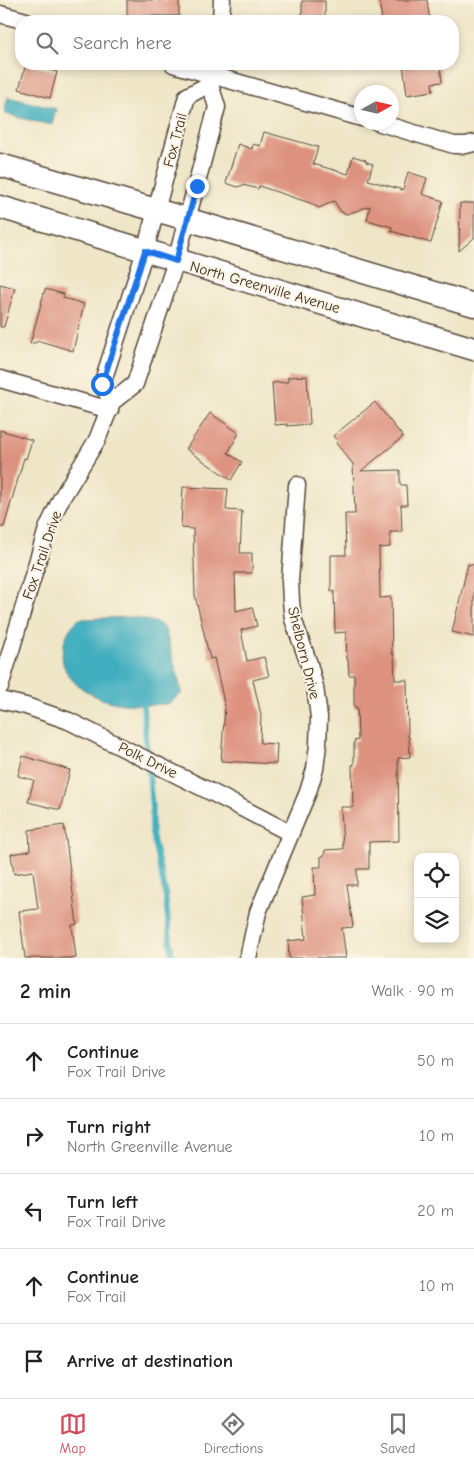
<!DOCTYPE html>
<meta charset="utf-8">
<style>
body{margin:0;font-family:"Comic Neue",sans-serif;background:#f2f2f2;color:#202124}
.controls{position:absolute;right:15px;bottom:15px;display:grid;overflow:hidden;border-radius:10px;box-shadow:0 2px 8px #0003}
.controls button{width:45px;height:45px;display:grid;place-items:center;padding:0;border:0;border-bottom:1px solid #e0e0e0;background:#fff;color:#202124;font:25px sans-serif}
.compass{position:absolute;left:354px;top:85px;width:45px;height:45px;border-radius:50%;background:#fff;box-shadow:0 2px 8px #0003;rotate:82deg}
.stop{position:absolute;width:15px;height:15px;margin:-11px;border:4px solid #1a73e8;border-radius:50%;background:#fff}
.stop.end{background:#1a73e8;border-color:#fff;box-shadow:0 1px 5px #0008}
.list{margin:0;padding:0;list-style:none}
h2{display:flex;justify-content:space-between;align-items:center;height:65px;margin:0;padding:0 20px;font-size:21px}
h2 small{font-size:16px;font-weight:400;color:#757577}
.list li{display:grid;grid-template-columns:32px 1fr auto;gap:15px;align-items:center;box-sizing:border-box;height:75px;padding:0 20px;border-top:1px solid #e0e0e0}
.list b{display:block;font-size:19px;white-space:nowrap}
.list p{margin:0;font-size:16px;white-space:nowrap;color:#757577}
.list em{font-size:16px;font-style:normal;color:#757577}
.icon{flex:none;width:28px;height:28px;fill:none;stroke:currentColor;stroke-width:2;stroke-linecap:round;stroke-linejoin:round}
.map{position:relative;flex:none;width:474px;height:958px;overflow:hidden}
.search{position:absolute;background:#fff;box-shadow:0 2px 8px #0003;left:15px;right:15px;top:15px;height:55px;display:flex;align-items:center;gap:12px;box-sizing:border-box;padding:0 18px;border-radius:20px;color:#757577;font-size:19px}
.sheet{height:440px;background:#fff}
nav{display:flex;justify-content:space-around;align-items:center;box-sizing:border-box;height:70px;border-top:1px solid #e0e0e0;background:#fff;font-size:14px;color:#757577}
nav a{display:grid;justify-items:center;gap:2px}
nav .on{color:#d1495b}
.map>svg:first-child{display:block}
</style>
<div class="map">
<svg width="474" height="958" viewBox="0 0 474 958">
<rect width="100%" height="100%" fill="#fcf5e5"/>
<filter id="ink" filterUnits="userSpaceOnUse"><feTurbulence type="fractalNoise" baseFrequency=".02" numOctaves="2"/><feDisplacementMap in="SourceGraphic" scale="10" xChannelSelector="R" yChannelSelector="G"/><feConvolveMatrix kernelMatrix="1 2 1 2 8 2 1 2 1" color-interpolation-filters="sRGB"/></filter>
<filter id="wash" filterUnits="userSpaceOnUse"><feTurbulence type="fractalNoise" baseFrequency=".0096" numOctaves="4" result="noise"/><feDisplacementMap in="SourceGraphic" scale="20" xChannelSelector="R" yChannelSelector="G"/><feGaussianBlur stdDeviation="1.12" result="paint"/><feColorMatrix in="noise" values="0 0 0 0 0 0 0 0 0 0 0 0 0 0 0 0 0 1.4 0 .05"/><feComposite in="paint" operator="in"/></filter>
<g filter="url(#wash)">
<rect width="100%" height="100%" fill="#efe6c8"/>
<!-- water -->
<g fill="#41aebf" stroke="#3e6c6e">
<path d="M8,97L56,109L52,125L24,119L4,113Z"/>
<path d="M134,617L158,623L165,629L182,693C178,696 174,700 170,703C165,705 156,704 151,705C139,705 124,705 112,702C88,696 57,677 63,649C65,636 69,628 79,619Z"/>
</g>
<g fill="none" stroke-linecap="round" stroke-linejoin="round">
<!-- stream -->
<path stroke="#41aebf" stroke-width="5.5" d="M143,705L152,808V834L165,891L172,958"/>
</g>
<g id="blocks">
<!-- building -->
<g fill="#dd927f">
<rect x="127" y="0" width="52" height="16"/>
<path d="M379,0H427L430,21H382Z"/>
<rect x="302" y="1" width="23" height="20"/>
<path d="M26,64L57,72L50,98L19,89Z"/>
<path d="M403,64H440L442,82L432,83L433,91L407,95Z"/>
<path d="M264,132L318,147L313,164L348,174L353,156L366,160V162L373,164L368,180L403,190L408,172L427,178L422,194L443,201L431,243L391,231L392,227L367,220L370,206L347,214L341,212L334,201L319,208L310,203L259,186L258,189L243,185L238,187L226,183L238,144L252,149L253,144L260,146Z"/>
<path d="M460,203H474V238L459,251Z"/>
<path d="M0,284L15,288L4,327H0Z"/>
<path d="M45,289L64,294L63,298L84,304L73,351L40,341L30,344Z"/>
<path d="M307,376L310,424L287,426V424L275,425L272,383L288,382V377Z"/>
<path d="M375,402L403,437L361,471L400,470V485H406L407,505H401L402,532H390V547L379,548L380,598L391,597L392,654H394L395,680H407L408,737H409L410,757L398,758L399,841L369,842V869H357V885H347L353,927L342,928L346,958H289L288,941L306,939L302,897L315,895L314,867H321V856H324L325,850L343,849L341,807H353L352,765H354V741L358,740L357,707L354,708V675H349L348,660H347L346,632L335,633L334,591H331V555H346L345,514H355L353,464L336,443L338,442L333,436Z"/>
<path d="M210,413L239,433L228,453L242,462L231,480L186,449Z"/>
<path d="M0,430L32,440L26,459L24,458L4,527H0Z"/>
<path d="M183,487L228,489L226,510L242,511L240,553H252V573H235L236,611L252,607L257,626L241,630L247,661L264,657L269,676L253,680L261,715L260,743L277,744L276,764L221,761L225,707L214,658L210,659L195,595L193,529L181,528Z"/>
<path d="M468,564L474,565V637L452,632Z"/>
<path d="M23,756L70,770L60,810L28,802L34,780L18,776Z"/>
<path d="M64,825L77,924L72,925L76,958H25L19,911L38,909L33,871L14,874L11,854L30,851L29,830Z"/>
</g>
</g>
</g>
<g filter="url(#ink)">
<use href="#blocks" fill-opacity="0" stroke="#564638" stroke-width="1"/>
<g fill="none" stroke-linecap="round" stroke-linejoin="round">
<defs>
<g id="street">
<path d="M0,14L26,21"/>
<path d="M221,21L222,0"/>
<path d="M173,64L362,118"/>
<path d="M377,122L454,145H466L474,143"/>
<path d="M0,379L110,410"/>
<path d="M112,402L102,384L145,251L187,96L210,84"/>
<path d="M0,687L47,529L61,499L97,440L112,402L135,384L176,261L217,107L210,84L215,64"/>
<path d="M0,700L26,706L69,721L215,794L290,833"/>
<path d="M248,958L258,912L308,792L315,769L318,745L319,717L315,687L309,664L293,619L291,601L290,581L297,485"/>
</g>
<g id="secondary">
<path d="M0,165L173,215L474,305"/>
<path d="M0,207L474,349"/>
</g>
</defs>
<!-- street casing -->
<use href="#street" stroke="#564638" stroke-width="19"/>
<!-- secondary casing -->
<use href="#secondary" stroke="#564638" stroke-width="25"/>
<!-- street -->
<use href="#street" stroke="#fff" stroke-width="16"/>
<!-- secondary -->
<use href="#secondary" stroke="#fff" stroke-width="22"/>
</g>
</g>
<g fill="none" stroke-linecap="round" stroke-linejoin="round" filter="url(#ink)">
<!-- route -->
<path stroke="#1a73e8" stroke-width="6" d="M102,384L145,251L176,261L197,186"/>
</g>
<g text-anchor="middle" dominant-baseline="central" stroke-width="4" stroke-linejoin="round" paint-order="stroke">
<!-- street labels -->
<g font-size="15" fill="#3b2a1e" stroke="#fcf5e5">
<text transform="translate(175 140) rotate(-75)">Fox Trail</text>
<text transform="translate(265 287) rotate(16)">North Greenville Avenue</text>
<text transform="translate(42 555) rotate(-71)">Fox Trail Drive</text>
<text transform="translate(304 653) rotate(76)">Shelborn Drive</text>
<text transform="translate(148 760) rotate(26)">Polk Drive</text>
</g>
</g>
</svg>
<div class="controls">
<button><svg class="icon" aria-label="locate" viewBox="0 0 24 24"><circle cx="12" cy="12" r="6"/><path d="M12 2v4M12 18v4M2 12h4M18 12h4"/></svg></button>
<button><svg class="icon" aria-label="layers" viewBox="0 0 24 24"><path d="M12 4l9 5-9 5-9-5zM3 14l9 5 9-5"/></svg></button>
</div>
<svg class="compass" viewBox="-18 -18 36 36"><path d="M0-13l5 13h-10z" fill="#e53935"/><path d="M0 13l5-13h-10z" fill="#757577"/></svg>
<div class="stop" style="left:102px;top:384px"></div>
<div class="stop end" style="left:197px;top:186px"></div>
<div class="search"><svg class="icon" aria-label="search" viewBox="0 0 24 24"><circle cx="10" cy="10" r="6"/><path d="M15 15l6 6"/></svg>Search here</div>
</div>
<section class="sheet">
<h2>2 min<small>Walk · 90 m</small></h2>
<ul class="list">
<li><svg class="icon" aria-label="ahead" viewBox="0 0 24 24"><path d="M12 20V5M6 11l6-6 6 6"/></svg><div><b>Continue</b><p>Fox Trail Drive</p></div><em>50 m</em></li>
<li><svg class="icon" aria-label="right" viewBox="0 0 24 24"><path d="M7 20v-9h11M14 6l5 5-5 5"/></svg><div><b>Turn right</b><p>North Greenville Avenue</p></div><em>10 m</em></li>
<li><svg class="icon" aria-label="left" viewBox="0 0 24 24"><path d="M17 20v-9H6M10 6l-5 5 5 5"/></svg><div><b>Turn left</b><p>Fox Trail Drive</p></div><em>20 m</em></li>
<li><svg class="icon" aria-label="ahead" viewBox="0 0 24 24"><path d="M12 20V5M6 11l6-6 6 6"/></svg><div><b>Continue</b><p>Fox Trail</p></div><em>10 m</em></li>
<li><svg class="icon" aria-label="arrive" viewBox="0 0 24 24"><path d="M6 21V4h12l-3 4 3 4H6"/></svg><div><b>Arrive at destination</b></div></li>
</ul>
</section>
<nav>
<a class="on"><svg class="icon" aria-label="map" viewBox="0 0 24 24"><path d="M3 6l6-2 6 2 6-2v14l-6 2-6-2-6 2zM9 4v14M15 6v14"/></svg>Map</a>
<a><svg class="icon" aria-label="directions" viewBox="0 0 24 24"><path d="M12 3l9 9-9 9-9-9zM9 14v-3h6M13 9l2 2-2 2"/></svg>Directions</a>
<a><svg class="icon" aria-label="saved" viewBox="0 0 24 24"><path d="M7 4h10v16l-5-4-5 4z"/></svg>Saved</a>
</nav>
